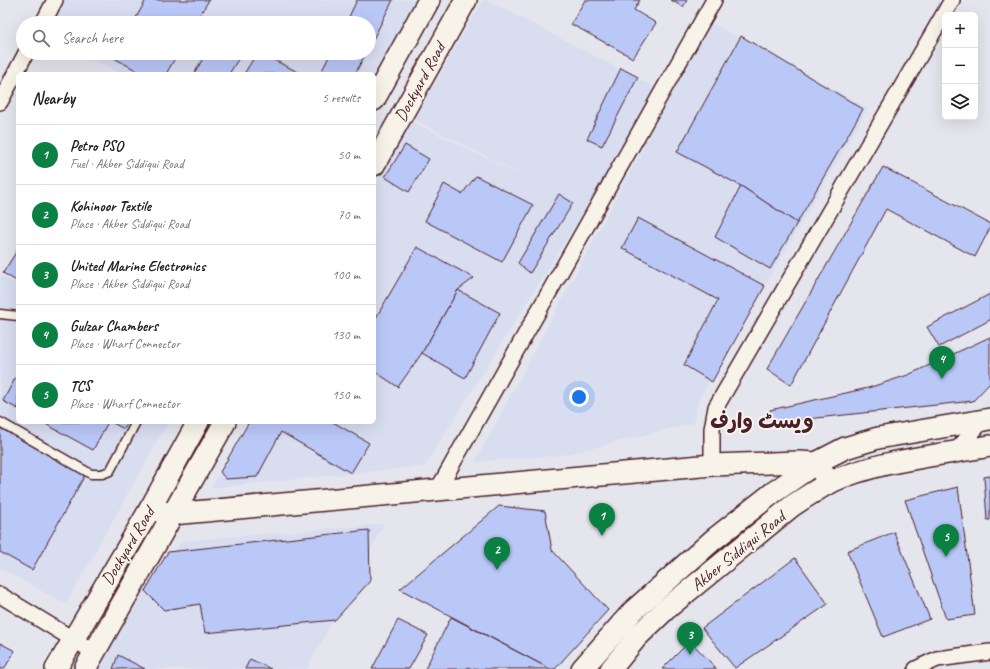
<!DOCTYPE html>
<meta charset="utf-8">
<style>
body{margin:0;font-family:Caveat,"Playpen Sans Arabic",sans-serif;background:#f2f2f2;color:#202124}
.controls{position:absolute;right:12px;top:12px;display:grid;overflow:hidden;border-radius:6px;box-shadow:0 4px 16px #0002}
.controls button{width:36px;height:36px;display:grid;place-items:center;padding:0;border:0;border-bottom:1px solid #e0e0e0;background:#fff;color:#202124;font:20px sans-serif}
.you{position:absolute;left:579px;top:397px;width:14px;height:14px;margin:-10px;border:3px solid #fff;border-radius:50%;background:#1a73e8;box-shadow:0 0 0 6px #1a73e833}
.badge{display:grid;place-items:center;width:26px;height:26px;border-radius:50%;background:#0b8043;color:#fff;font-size:13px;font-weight:700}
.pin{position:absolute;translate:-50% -33px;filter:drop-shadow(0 1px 2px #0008)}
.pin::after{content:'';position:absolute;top:21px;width:14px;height:12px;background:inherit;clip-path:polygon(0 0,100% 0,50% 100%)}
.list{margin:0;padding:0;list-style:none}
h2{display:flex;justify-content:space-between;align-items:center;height:52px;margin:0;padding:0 16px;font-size:17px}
h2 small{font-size:13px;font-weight:400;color:#757577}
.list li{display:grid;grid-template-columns:26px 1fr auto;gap:12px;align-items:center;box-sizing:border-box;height:60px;padding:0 16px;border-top:1px solid #e0e0e0}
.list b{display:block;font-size:15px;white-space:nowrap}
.list p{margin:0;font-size:13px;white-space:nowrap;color:#757577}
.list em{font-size:13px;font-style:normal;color:#757577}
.icon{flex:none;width:22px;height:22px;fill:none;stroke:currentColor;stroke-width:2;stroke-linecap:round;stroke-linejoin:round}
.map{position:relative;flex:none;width:990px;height:669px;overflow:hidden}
.search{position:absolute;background:#fff;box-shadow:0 4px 16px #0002;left:16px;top:16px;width:360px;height:44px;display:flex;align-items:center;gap:10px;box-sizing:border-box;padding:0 14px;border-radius:22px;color:#757577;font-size:15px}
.panel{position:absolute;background:#fff;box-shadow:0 4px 16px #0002;left:16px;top:72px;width:360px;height:352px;border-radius:6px}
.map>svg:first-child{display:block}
</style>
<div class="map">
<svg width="990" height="669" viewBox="0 0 990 669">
<rect width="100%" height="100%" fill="#e5e6ed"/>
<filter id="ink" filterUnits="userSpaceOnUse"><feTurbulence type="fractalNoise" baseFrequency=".025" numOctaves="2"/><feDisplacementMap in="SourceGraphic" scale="8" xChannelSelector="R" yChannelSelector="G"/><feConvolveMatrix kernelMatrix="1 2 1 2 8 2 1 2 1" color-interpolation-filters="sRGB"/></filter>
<g filter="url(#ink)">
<!-- built -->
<g fill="#d8ddf0">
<path d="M55,0H429L374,100V74H122L81,53H369V23H43Z"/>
<path d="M483,0H487L656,88L586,208L425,466L211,488L248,422H374V190L411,121L555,192L414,119Z"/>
<path d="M710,22L868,108L698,401L694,423L563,455L475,462Z"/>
<path d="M0,275L18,285V422H168L66,604L0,568Z"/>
<path d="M384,524L307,669H86L95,654L182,541Z"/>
</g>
<!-- building -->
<g fill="#bac8f8" stroke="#4a1f2b">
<path d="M146,0H209L195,23H133Z"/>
<path d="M357,0H393L369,47V23H346Z"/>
<path d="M585,0H640L634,10L656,23L633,58L571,24Z"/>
<path d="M671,0H687L683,7Z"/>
<path d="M741,36L863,109L797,223L741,186L677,152Z"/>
<path d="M117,53H178L166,74H143L114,58Z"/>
<path d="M206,53H242L229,74H194Z"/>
<path d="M257,53H260L302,74H244Z"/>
<path d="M331,53H366L355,74H320Z"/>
<path d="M621,68L638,77L602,146L587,139Z"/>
<path d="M405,145L429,159L409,192L385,177Z"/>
<path d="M883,167L990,224V228L975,257L886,209L791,385L767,369Z"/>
<path d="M476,176L533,205L502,262L425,221L444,184L462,194Z"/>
<path d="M741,186L797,223L770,269L715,237Z"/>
<path d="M559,194L573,203L530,273L518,263Z"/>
<path d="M638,218L765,286L712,382L684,365L718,300L622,248Z"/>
<path d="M417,247L474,278L458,290L422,353L398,387L374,371V321Z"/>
<path d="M18,249V282L3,273Z"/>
<path d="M458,290L500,313L465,378L422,353Z"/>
<path d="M990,294V320L939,347L927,327Z"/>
<path d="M990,337V383L973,401L771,423L770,410L868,388L908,375Z"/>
<path d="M18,373V409L3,401Z"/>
<path d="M42,422H108L93,450Z"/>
<path d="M111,422H128L124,429Z"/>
<path d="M249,422H333L369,443L351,473L281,432L257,477L226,479L220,472Z"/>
<path d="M0,428L85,475L32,570L0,552Z"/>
<path d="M990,476V520H987L984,477Z"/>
<path d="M958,487L975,615L946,619L905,500Z"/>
<path d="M499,506L545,511L552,550L608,610L555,669H550L400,589Z"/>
<path d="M369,530L370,581L335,620L205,633L200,604L164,610L145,591L168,552Z"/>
<path d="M894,532L930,619L883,637L847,551Z"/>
<path d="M795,558L828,604L735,668L702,628Z"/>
<path d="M451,617L550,669H472L468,667L467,669H425Z"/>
<path d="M398,620L428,635L409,669H372Z"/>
<path d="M690,641L717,669H662Z"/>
<path d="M0,643L15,651L4,669H0Z"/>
<path d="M118,655L145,669H113Z"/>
<path d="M250,659L271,669H245Z"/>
</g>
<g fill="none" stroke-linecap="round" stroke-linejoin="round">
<defs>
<g id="lane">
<path d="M0,314L18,316"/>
<path d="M0,422L91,474H102L110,471L136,422"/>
</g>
<g id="street">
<path d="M43,23L55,0"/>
<path d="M0,102L26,53"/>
<path d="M954,453L985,418"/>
<path d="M712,465V429L716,407L952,0"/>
<path d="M437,491L714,0"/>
<path d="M0,595L94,652"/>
<path d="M916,669L937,659L990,652"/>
</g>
<g id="secondary">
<path d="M374,100L429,0"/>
<path d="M374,165L466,0"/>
<path d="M150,509L172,514L712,465L798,462L816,463L830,483"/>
<path d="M56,669L150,509L198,422"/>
<path d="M85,669L225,422"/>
<path d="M582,669L633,611L713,540L774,492L816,463L845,448L878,438L990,419"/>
<path d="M611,669L637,637L665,610L792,506C804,498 816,490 829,483C878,460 937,456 990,446"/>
</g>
</defs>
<!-- lane casing -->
<use href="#lane" stroke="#4a1f2b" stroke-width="11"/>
<!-- street casing -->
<use href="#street" stroke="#4a1f2b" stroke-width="18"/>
<!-- secondary casing -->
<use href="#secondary" stroke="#4a1f2b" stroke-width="24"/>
<!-- lane -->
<use href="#lane" stroke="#f7f3e8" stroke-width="8"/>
<!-- street -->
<use href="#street" stroke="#f7f3e8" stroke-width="15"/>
<!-- secondary -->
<use href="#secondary" stroke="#f7f3e8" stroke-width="21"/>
</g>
</g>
<g text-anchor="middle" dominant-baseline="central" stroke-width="4" stroke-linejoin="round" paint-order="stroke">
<!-- street labels -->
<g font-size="17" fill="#4a1f2b" stroke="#f7f3e8">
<text transform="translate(420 82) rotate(-61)">Dockyard Road</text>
<text transform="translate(128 546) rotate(-59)">Dockyard Road</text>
<text transform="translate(738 551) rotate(-39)">Akber Siddiqui Road</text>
</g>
<!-- district labels -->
<g font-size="21" font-weight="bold" fill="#4a1f2b" stroke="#f7f3e8">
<text x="762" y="421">ویسٹ وارف</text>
</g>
</g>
</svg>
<div class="controls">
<button>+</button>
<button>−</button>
<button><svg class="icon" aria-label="layers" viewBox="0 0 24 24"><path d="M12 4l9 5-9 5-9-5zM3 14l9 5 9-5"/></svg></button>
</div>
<div class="you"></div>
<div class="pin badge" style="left:602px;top:536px">1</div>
<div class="pin badge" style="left:497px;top:570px">2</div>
<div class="pin badge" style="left:690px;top:655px">3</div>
<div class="pin badge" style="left:942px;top:379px">4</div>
<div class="pin badge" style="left:946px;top:557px">5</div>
<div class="search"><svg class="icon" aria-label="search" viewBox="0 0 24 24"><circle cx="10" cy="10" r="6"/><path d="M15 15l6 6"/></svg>Search here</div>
<section class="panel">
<h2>Nearby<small>5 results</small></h2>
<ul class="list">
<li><span class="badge">1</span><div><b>Petro PSO</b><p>Fuel · Akber Siddiqui Road</p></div><em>50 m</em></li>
<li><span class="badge">2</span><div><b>Kohinoor Textile</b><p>Place · Akber Siddiqui Road</p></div><em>70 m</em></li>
<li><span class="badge">3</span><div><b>United Marine Electronics</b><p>Place · Akber Siddiqui Road</p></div><em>100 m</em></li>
<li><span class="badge">4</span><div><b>Gulzar Chambers</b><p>Place · Wharf Connector</p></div><em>130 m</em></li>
<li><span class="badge">5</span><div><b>TCS</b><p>Place · Wharf Connector</p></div><em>150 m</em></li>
</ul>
</section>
</div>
